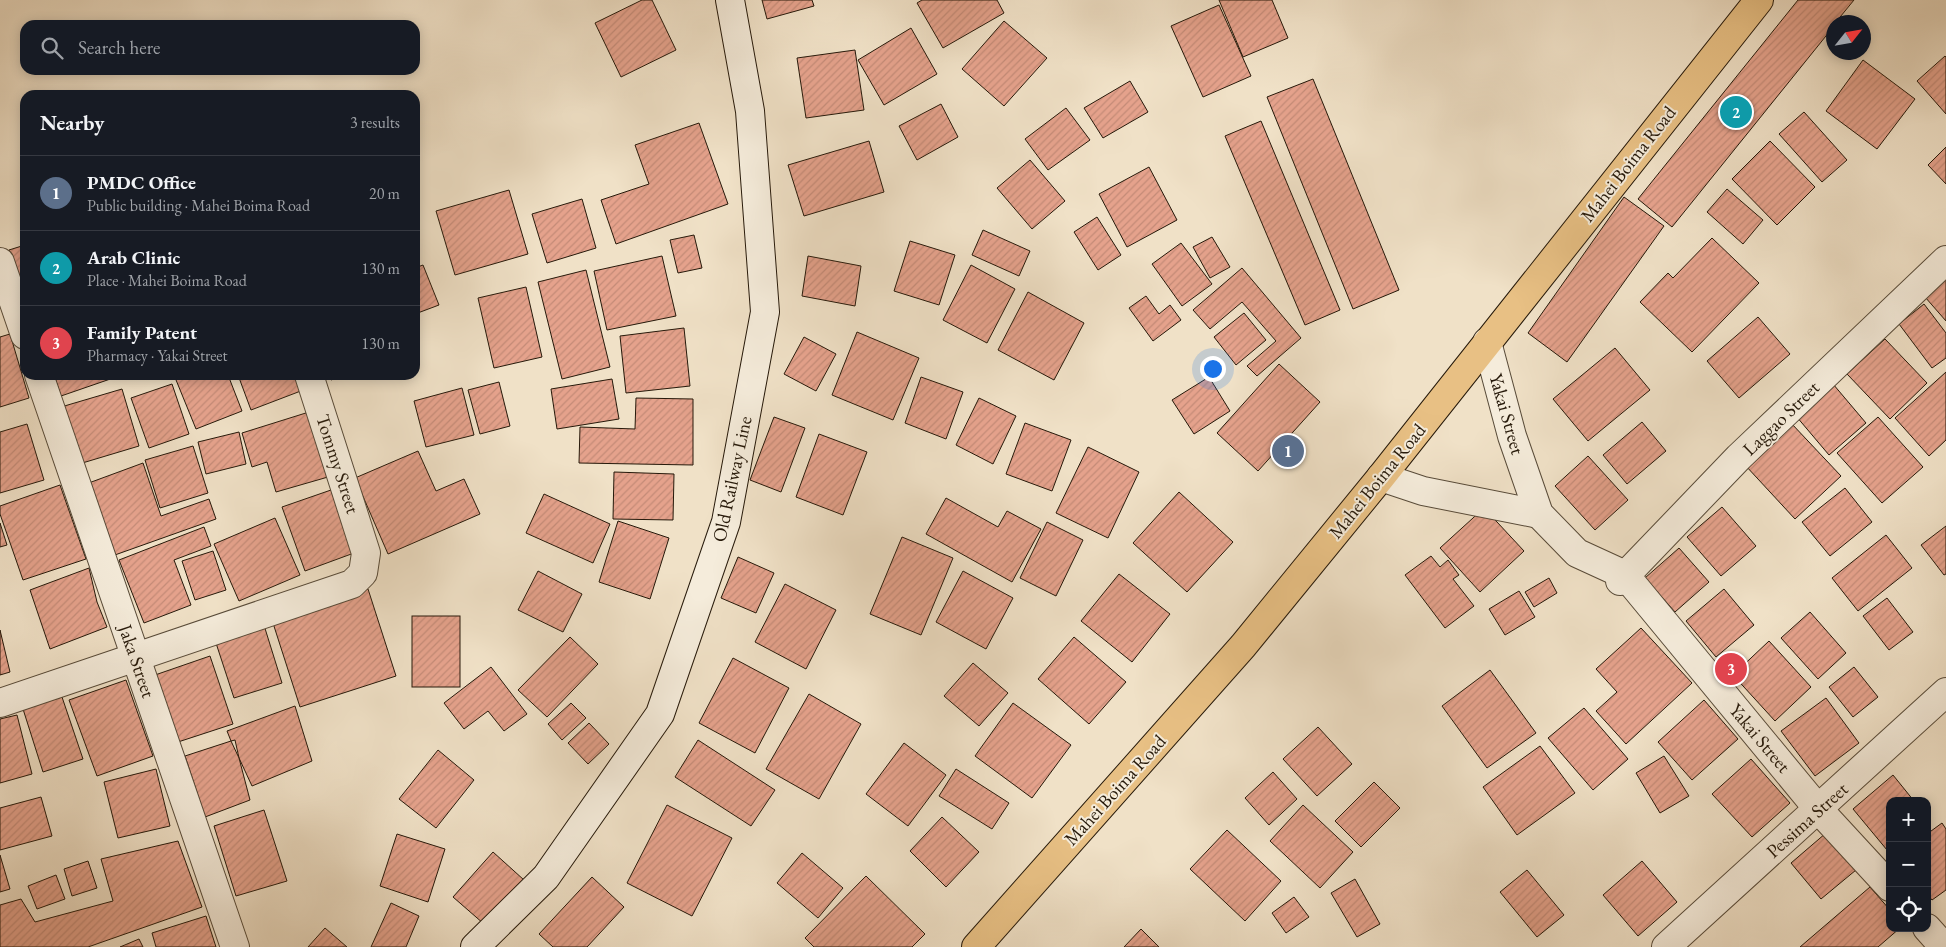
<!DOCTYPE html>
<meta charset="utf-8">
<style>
body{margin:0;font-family:"EB Garamond",serif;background:#242831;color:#f1f3f6}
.controls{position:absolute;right:15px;bottom:15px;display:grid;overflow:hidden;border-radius:10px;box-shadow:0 2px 12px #0003}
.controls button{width:45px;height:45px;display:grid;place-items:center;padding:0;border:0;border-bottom:1px solid #363941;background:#171b24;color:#f1f3f6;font:25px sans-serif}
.compass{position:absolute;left:1826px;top:15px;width:45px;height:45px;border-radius:50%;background:#171b24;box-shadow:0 2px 12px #0003;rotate:59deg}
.you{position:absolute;left:1212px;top:368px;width:18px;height:18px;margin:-12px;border:4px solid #fff;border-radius:50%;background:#1a73e8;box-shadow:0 0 0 8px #1a73e833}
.badge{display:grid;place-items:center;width:32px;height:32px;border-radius:50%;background:#db2777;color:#fff;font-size:16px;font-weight:700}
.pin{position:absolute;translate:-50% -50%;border:2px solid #fff;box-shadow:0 1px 5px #0006}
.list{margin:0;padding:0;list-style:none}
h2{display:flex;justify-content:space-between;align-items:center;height:65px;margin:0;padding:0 20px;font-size:21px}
h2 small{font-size:16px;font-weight:400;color:#9ea1a6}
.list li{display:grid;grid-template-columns:32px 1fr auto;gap:15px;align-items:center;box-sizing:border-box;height:75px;padding:0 20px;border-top:1px solid #363941}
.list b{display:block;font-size:19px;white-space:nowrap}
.list p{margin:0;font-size:16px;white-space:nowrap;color:#9ea1a6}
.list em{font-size:16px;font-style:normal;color:#9ea1a6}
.icon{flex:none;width:28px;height:28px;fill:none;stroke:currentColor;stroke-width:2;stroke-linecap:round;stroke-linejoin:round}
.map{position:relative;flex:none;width:1946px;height:947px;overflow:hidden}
.search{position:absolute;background:#171b24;box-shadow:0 2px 12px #0003;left:20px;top:20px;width:400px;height:55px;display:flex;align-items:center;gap:12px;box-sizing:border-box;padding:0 18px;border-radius:15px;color:#9ea1a6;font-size:19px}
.panel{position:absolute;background:#171b24;box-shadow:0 2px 12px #0003;left:20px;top:90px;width:400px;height:290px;border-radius:15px}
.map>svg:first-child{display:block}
</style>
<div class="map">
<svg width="1946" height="947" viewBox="0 0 1946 947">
<defs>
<pattern id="building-hatch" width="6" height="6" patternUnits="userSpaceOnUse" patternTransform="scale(1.25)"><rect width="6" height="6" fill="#e5a28c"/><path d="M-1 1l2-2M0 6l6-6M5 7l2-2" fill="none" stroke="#c48b77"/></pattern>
</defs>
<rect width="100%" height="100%" fill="#f0e1c7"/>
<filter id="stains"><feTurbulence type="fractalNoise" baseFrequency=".004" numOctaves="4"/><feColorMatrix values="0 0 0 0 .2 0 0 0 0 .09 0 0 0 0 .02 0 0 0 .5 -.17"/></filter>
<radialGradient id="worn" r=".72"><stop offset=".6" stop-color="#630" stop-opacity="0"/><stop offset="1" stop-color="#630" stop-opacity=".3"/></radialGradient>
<!-- building -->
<g fill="url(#building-hatch)" stroke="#26190a">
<path d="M642,0H652L676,50L621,77L595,23Z"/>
<path d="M762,0H812L814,6L767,19Z"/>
<path d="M922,0H997L1004,13L943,48L917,3Z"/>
<path d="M1219,0H1272L1288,38L1243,57Z"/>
<path d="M1798,0H1854L1836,22H1834V26L1672,227L1638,199Z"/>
<path d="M1219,5L1251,76L1203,97L1171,26Z"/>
<path d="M1004,21L1047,58L1004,106L962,69Z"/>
<path d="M911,28L937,74L884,105L858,60Z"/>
<path d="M855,50L864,110L806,118L797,58Z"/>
<path d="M1945,56L1946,57V114L1917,81Z"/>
<path d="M1863,60L1915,99L1877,149L1826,111Z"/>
<path d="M1313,79L1399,290L1353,309L1267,97Z"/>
<path d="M1130,81L1148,112L1103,138L1084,108Z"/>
<path d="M941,104L958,137L917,160L899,126Z"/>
<path d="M1066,108L1090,140L1048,170L1025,139Z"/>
<path d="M1804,112L1847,160L1822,182L1779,134Z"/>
<path d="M1261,121L1340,310L1305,325L1225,136Z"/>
<path d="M699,123L728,204L616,244L601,200L649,184L635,145Z"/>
<path d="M869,141L884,192L804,216L788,165Z"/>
<path d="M1770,141L1815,187L1777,225L1732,179Z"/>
<path d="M1946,147V184L1928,165Z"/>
<path d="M1030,160L1065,201L1032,229L997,188Z"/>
<path d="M1149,167L1177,220L1127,247L1099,194Z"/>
<path d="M1727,189L1763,220L1743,244L1707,212Z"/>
<path d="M509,190L528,254L455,275L436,211Z"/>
<path d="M1624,197L1664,226L1567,362L1528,333Z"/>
<path d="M582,199L596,248L547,263L532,214Z"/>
<path d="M1097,217L1121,255L1098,270L1074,232Z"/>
<path d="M983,230L1030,251L1019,276L972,255Z"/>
<path d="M694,235L702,268L678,273L670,240Z"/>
<path d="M1212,237L1230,267L1210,278L1193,247Z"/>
<path d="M1712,238L1759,283L1692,352L1640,302L1668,273L1673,278Z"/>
<path d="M910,241L955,255L939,305L894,291Z"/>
<path d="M1181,243L1212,284L1182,306L1152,264Z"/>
<path d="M25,245V302L9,250Z"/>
<path d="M662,256L676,316L607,330L594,271Z"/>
<path d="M808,256L861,266L855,306L802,296Z"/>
<path d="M423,265L439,305L415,314V268Z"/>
<path d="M971,265L1015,289L987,343L943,320Z"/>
<path d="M1242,268L1301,338L1257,376L1247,366L1276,341L1242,302L1210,329L1193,310Z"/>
<path d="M586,270L610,367L562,379L538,282Z"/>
<path d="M1946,279V321L1925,297Z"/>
<path d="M526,287L542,357L494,368L478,298Z"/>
<path d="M1028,292L1084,323L1054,380L998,350Z"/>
<path d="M1146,296L1159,314L1170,305L1181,320L1153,341L1129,308Z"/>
<path d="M1924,304L1946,333V358L1932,368L1899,324Z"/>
<path d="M1244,313L1266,340L1236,365L1214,337Z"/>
<path d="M1758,317L1790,354L1739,398L1707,361Z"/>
<path d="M684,328L690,386L626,393L620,336Z"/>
<path d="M857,332L919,358L893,420L832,395Z"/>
<path d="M10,334L29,398L0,407V337Z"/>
<path d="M804,337L836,354L816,391L784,374Z"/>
<path d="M1885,339L1927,383L1890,419L1847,374Z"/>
<path d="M1615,348L1650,390L1588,441L1553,399Z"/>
<path d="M1279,364L1320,402L1258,471L1217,433Z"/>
<path d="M1946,372V440L1929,456L1895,418Z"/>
<path d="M54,375H119V376L61,396Z"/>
<path d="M174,375H228L242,411L196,429Z"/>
<path d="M238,375H301L306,389L251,410Z"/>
<path d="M329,375H346L331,380Z"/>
<path d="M921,377L963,392L946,439L905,423Z"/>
<path d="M1209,377L1230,411L1194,434L1172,400Z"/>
<path d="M612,379L619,419L557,429L551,389Z"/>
<path d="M499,382L510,426L480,434L468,390Z"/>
<path d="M172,384L189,434L149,448L131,398Z"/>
<path d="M1833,384L1866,423L1829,455L1796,416Z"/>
<path d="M462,388L474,435L426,447L414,401Z"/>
<path d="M122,389L139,446L79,464L61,407Z"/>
<path d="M636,398L693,399V465L579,463L580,427L635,429Z"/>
<path d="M979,398L1016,416L993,464L956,445Z"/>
<path d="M309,412L328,477L276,492L267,462L252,467L242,433Z"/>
<path d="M774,417L805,428L781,492L750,480Z"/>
<path d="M1878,417L1923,467L1882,503L1837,453Z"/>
<path d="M1642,422L1666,451L1627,484L1603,455Z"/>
<path d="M1025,423L1071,440L1052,491L1006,474Z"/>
<path d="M1791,423L1841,476L1795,519L1745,465Z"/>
<path d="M27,424L44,480L0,493V432Z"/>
<path d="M239,432L246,464L206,474L198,442Z"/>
<path d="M819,434L867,452L843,515L796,497Z"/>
<path d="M193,446L208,493L160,508L145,460Z"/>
<path d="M1088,447L1139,472L1108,538L1056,513Z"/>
<path d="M418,451L436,491L464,479L480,514L388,554L355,478Z"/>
<path d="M1588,456L1628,500L1595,530L1555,486Z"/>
<path d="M143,463L161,516L209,499L216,519L112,556L86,484Z"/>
<path d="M614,472L674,474L673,520L613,519Z"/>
<path d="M60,485L86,559L23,580L0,514V506Z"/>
<path d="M1845,488L1872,522L1830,556L1802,522Z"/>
<path d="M331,490L354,553L305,571L282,507Z"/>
<path d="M1179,492L1233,542L1187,592L1133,543Z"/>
<path d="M544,494L610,524L593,563L526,533Z"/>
<path d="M946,498L998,527L1007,511L1041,529L1012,582L926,534Z"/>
<path d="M1722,507L1756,546L1721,576L1687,537Z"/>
<path d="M1484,508L1524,551L1480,592L1440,548Z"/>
<path d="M275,518L300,575L239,601L214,544Z"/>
<path d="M618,521L669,538L650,599L599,582Z"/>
<path d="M1047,522L1083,540L1056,596L1020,578Z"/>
<path d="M0,523L7,545L0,547Z"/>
<path d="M1946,526V574L1944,575L1921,545Z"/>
<path d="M204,527L211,546L174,560L191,605L144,623L119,560Z"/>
<path d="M1886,535L1912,568L1858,611L1832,578Z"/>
<path d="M902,537L953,558L921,635L870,614Z"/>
<path d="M1679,548L1709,582L1675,612L1645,578Z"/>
<path d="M213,551L226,590L195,600L182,561Z"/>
<path d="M1431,556L1440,567L1448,560L1459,575L1453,579L1474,606L1445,628L1405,575Z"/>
<path d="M738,557L774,573L756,613L721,598Z"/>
<path d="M89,568L97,602L107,627L50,649L30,590Z"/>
<path d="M538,571L582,594L563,632L518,610Z"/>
<path d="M963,571L1013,598L986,649L936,622Z"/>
<path d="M1119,574L1170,614L1132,662L1081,621Z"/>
<path d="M1549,578L1557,593L1534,607L1525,592Z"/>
<path d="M785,584L836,610L806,669L755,642Z"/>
<path d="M368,589L396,676L300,707L272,620Z"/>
<path d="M1724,589L1754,625L1716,657L1686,621Z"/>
<path d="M1519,591L1535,617L1505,635L1489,609Z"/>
<path d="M1887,598L1913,632L1889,650L1863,616Z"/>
<path d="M1810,612L1846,653L1818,679L1781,638Z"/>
<rect x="412" y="616" width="48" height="71"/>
<path d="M263,622L282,683L234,698L214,637Z"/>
<path d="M1641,628L1692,683L1626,744L1596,711L1617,692L1596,669Z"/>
<path d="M0,630L10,672L0,675Z"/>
<path d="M570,637L598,664L547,717L518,690Z"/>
<path d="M1074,637L1126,682L1089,724L1038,679Z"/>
<path d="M1769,641L1811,687L1775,721L1733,675Z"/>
<path d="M210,656L233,724L178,742L155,675Z"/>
<path d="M733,658L789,688L755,753L699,723Z"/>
<path d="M973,663L1008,693L979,726L944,696Z"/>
<path d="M491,667L527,714L504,731L488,711L464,729L444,703Z"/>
<path d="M1854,667L1878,697L1853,717L1829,687Z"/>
<path d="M1490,670L1536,733L1487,768L1442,706Z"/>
<path d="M126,680L153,756L97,776L69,700Z"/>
<path d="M809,694L861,724L819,799L766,769Z"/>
<path d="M62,697L83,759L43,772L23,709Z"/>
<path d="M1826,698L1859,743L1815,776L1781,731Z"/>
<path d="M1704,700L1738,739L1692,780L1658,742Z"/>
<path d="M571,703L586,718L562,740L548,724Z"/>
<path d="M1013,703L1071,745L1032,798L975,756Z"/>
<path d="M295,706L312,761L252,786L239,758L235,740L231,741L227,731Z"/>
<path d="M1584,708L1628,759L1593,790L1548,738Z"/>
<path d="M17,715L32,774L0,783V719Z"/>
<path d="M589,723L609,744L588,764L568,743Z"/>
<path d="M1318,727L1352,764L1317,796L1283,759Z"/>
<path d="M698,740L775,790L751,826L675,777Z"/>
<path d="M231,741L239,758L250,800L205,817L185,756Z"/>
<path d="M904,743L946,775L908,826L866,794Z"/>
<path d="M1540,746L1575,793L1517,835L1483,787Z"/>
<path d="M438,750L474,780L436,828L399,799Z"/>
<path d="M1664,756L1689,796L1660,813L1636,773Z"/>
<path d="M1751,759L1790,803L1752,837L1712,794Z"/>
<path d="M156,769L170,826L118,838L104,782Z"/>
<path d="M956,769L1009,803L992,829L939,796Z"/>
<path d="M1273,772L1297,799L1269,825L1245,798Z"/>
<path d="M1893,775L1914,801H1890V848L1887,850L1853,809Z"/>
<path d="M1374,782L1400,808L1361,847L1335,821Z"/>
<path d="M41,797L52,836L0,850V808Z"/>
<path d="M667,805L732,838L692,916L627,883Z"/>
<path d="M1303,805L1353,852L1320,888L1270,841Z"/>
<path d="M264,810L287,881L236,896L214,826Z"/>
<path d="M942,817L979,852L946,887L910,851Z"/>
<path d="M1942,823L1946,829V890L1932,900L1927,894V834Z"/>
<path d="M1227,830L1281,881L1245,921L1190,869Z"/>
<path d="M1826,833L1856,870L1821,899L1791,863Z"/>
<path d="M397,834L445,849L428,902L380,886Z"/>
<path d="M178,841L202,907L88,947H0V905L21,899L35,922L113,901L101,859Z"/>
<path d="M493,852L524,880L484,924L453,897Z"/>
<path d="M802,853L843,888L818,918L777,883Z"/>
<path d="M0,855L10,889L0,892Z"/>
<path d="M88,861L97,888L72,896L64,869Z"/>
<path d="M1642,861L1677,902L1638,936L1603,895Z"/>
<path d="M1527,870L1564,915L1537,937L1500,892Z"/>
<path d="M56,875L65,899L37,909L28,886Z"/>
<path d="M866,876L925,934L912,947H814L805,938Z"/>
<path d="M592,877L624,907L587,947H553L539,934Z"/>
<path d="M1355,879L1380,924L1357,937L1331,893Z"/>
<path d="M1870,887L1890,910V928H1900L1878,947H1800Z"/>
<path d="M1294,897L1309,917L1286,933L1272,913Z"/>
<path d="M391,903L419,916L406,947H371Z"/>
<path d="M206,916L216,947H156L152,933Z"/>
<path d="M325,928L347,947H308Z"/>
<path d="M1141,929L1159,947H1124Z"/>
<path d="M139,939L143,947H120Z"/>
</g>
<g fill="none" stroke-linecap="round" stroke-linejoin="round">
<defs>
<g id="street">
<path d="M0,262L25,335"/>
<path d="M1487,342L1512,436L1539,514L1577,553L1625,575L1819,810L1890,887"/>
<path d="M39,375L235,947"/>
<path d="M1381,477L1423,491L1539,514"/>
<path d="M1620,581L1739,457L1946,260"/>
<path d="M0,703L352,584L363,573L366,553L309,375"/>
<path d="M1927,928L1944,947"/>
<path d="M1666,947L1946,692"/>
</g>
<path id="secondary" d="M475,947L546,877L660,714L726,522L765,312L750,111L730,0"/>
<path id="primary" d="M976,947L1243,646L1381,477L1759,0"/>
</defs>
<!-- street casing -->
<use href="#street" stroke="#584b39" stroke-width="30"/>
<!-- secondary casing -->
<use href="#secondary" stroke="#26190a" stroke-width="30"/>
<!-- primary casing -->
<use href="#primary" stroke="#26190a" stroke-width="30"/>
<!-- street -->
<use href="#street" stroke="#f5ecdb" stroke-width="28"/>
<!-- secondary -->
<use href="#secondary" stroke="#f5ecdb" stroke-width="28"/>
<!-- primary -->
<use href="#primary" stroke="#e8c084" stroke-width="28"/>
</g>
<g text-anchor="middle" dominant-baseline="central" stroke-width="4" stroke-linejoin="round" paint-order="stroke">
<!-- street labels -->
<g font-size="19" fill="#26190a" stroke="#f5ecdb">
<text transform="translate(1628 164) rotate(-52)">Mahei Boima Road</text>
<text transform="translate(1507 414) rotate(74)">Yakai Street</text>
<text transform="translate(1781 418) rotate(-44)">Laggao Street</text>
<text transform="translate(338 464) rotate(72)">Tommy Street</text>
<text transform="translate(732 479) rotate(-78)">Old Railway Line</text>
<text transform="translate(1377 481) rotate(-51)">Mahei Boima Road</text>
<text transform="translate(137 661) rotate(71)">Jaka Street</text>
<text transform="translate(1760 738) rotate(50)">Yakai Street</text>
<text transform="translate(1115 790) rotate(-48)">Mahei Boima Road</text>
<text transform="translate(1807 820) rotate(-42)">Pessima Street</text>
</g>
</g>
<rect width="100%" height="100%" filter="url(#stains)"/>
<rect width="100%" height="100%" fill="url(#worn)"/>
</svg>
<div class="controls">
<button>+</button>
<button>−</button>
<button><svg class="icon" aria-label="locate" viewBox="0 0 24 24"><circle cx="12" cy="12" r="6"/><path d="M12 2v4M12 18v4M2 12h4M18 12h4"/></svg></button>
</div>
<svg class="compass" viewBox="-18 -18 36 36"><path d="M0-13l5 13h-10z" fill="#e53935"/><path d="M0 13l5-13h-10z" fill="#9ea1a6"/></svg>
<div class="you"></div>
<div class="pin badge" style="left:1288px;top:451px;background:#5c6f8a">1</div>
<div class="pin badge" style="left:1736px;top:112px;background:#0f9aa8">2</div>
<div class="pin badge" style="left:1731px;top:669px;background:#e0444e">3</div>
<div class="search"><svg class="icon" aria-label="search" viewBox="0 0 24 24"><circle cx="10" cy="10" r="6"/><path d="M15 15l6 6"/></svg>Search here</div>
<section class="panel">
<h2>Nearby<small>3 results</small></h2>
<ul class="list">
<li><span class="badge" style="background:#5c6f8a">1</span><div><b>PMDC Office</b><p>Public building · Mahei Boima Road</p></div><em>20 m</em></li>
<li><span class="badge" style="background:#0f9aa8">2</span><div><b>Arab Clinic</b><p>Place · Mahei Boima Road</p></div><em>130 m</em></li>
<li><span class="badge" style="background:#e0444e">3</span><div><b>Family Patent</b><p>Pharmacy · Yakai Street</p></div><em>130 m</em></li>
</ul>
</section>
</div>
